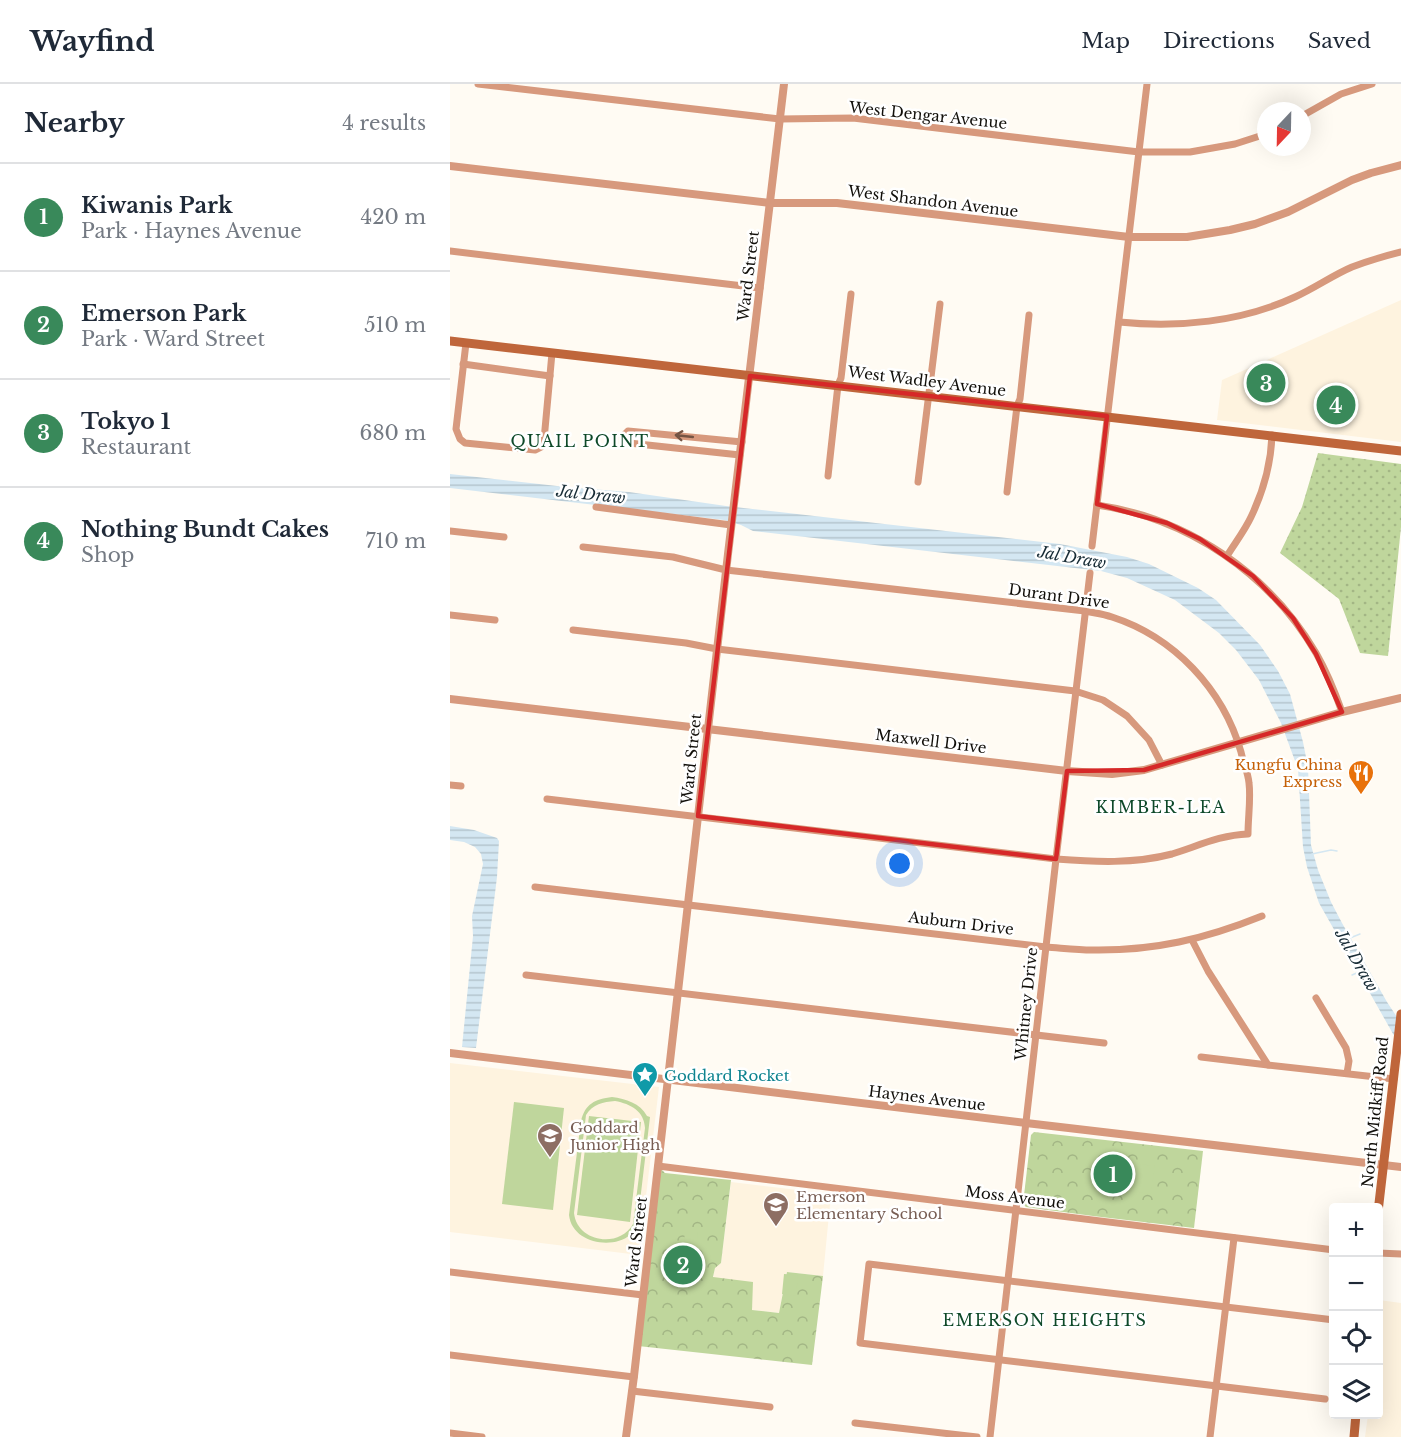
<!DOCTYPE html>
<meta charset="utf-8">
<style>
body{margin:0;font-family:"Libre Baskerville",serif;background:#f6f6f7;color:#1f2937}
.controls{position:absolute;right:18px;bottom:18px;display:grid;overflow:hidden;border-radius:6px;box-shadow:0 6px 24px #0002}
.controls button{width:54px;height:54px;display:grid;place-items:center;padding:0;border:0;border-bottom:2px solid #e0e1e3;background:#fff;color:#1f2937;font:30px sans-serif}
.compass{position:absolute;left:807px;top:18px;width:54px;height:54px;border-radius:50%;background:#fff;box-shadow:0 6px 24px #0002;rotate:202deg}
.you{position:absolute;left:450px;top:780px;width:21px;height:21px;margin:-15px;border:4px solid #fff;border-radius:50%;background:#1a73e8;box-shadow:0 0 0 9px #1a73e833}
.badge{display:grid;place-items:center;width:39px;height:39px;border-radius:50%;background:#39895a;color:#fff;font-size:20px;font-weight:700}
.pin{position:absolute;translate:-50% -50%;border:3px solid #fff;box-shadow:0 2px 6px #0006}
.list{margin:0;padding:0;list-style:none}
h2{display:flex;justify-content:space-between;align-items:center;height:78px;margin:0;padding:0 24px;font-size:26px}
h2 small{font-size:20px;font-weight:400;color:#747a83}
.list li{display:grid;grid-template-columns:39px 1fr auto;gap:18px;align-items:center;box-sizing:border-box;height:108px;padding:0 24px;border-top:2px solid #e0e1e3}
.list b{display:block;font-size:22px;white-space:nowrap}
.list p{margin:0;font-size:20px;white-space:nowrap;color:#747a83}
.list em{font-size:20px;font-style:normal;color:#747a83}
.icon{flex:none;width:33px;height:33px;fill:none;stroke:currentColor;stroke-width:2;stroke-linecap:round;stroke-linejoin:round}
.map{position:relative;flex:none;width:951px;height:1353px;overflow:hidden}
header{display:flex;align-items:center;gap:36px;box-sizing:border-box;height:84px;padding:0 30px;background:#fff;border-bottom:2px solid #e0e1e3}
header strong{font-size:28px}
nav{display:flex;gap:33px;margin-inline-start:auto;font-size:21px}
main{display:flex}
aside{flex:1;background:#fff}
.map>svg:first-child{display:block}
</style>
<header>
<strong>Wayfind</strong>
<nav><a>Map</a><a>Directions</a><a>Saved</a></nav>
</header>
<main>
<aside>
<h2>Nearby<small>4 results</small></h2>
<ul class="list">
<li><span class="badge">1</span><div><b>Kiwanis Park</b><p>Park · Haynes Avenue</p></div><em>420 m</em></li>
<li><span class="badge">2</span><div><b>Emerson Park</b><p>Park · Ward Street</p></div><em>510 m</em></li>
<li><span class="badge">3</span><div><b>Tokyo 1</b><p>Restaurant</p></div><em>680 m</em></li>
<li><span class="badge">4</span><div><b>Nothing Bundt Cakes</b><p>Shop</p></div><em>710 m</em></li>
</ul>
</aside>
<div class="map">
<svg width="951" height="1353" viewBox="0 0 951 1353">
<defs>
<pattern id="grass-dots" width="8" height="8" patternUnits="userSpaceOnUse" patternTransform="scale(1.5)"><rect width="8" height="8" fill="#bfd69c"/><path d="M2 2h.1M6 6h.1" fill="none" stroke="#a3b685" stroke-width="1.8" stroke-linecap="round"/></pattern>
<pattern id="forest-crowns" width="20" height="18" patternUnits="userSpaceOnUse" patternTransform="scale(1.5)"><rect width="20" height="18" fill="#bfd69c"/><path d="M2 6a3 3 0 1 1 6 0M12 15a3 3 0 1 1 6 0" fill="none" stroke="#a3b685"/></pattern>
<pattern id="water-rules" width="6" height="5" patternUnits="userSpaceOnUse" patternTransform="scale(1.5)"><rect width="6" height="5" fill="#d4e7f2"/><path d="M0 2.5h6" fill="none" stroke="#b5c5ce"/></pattern>
</defs>
<rect width="100%" height="100%" fill="#fffbf3"/>
<!-- built -->
<g fill="#fef3df">
<path d="M951,216V358L767,336L772,296Z"/>
<path d="M0,979L209,1003L189,1171L0,1148Z"/>
<path d="M281,1098L381,1110L373,1192L337,1188L329,1229L302,1226L263,1194L265,1183L271,1179Z"/>
<path d="M929,1216L951,1219V1353H915L918,1331L928,1330Z"/>
</g>
<!-- grass -->
<path fill="url(#grass-dots)" d="M868,369L951,380V443L938,572L910,569L889,515L830,469L852,423Z"/>
<!-- forest -->
<g fill="url(#forest-crowns)">
<path d="M584,1048L753,1067L744,1144L643,1132L576,1123L573,1120L581,1051Z"/>
<path d="M208,1082L215,1089L281,1096L271,1179L265,1184L263,1193L303,1198L302,1226L329,1229L337,1188L373,1192L362,1281L188,1262Z"/>
</g>
<!-- pitch -->
<g fill="#bfd69c" fill-rule="evenodd">
<path d="M162,1013C176,1015 190,1019 197,1032L200,1033L186,1151H180C162,1166 122,1159 119,1131L131,1037C135,1020 145,1015 162,1013ZM165,1017C181,1020 194,1027 195,1044L183,1140C169,1165 127,1158 124,1129L136,1031C143,1020 153,1018 165,1017Z"/>
<path d="M64,1018L114,1024L103,1126L52,1120Z"/>
<path d="M139,1032L191,1038L180,1138L127,1131Z"/>
<path d="M654,1076L705,1082L701,1110L651,1104Z"/>
<path d="M235,1147L248,1148L247,1170L233,1169Z"/>
<path d="M334,1190L348,1191L346,1212L332,1210Z"/>
</g>
<!-- water -->
<g fill="url(#water-rules)">
<path d="M0,390L116,403L179,408L276,422L610,460L677,473L699,480L748,504L766,516L810,561L828,587L840,610L853,658L858,683L861,761L868,786L881,818L892,839L937,918L951,939V964L869,819L857,783L853,763L848,685L831,639L809,596L786,566L769,549L725,516L677,494L651,487L303,447L291,441L274,436L0,404Z"/>
<path d="M0,742L24,746L47,754L49,757L47,793L26,964L12,963L23,852L22,832L33,780L31,770L25,763L14,758L0,756Z"/>
</g>
<g fill="none" stroke-linecap="round" stroke-linejoin="round">
<!-- stream -->
<g stroke="#d4e7f2" stroke-width="1.5">
<path d="M862,770L881,766L887,767"/>
<path d="M900,854L910,850"/>
<path d="M902,891L909,888"/>
</g>
<!-- minor -->
<g stroke="#d7997d" stroke-width="7">
<path d="M28,0L330,35L403,34L689,68H740L785,60L816,50"/>
<path d="M852,32L891,10L922,0"/>
<path d="M0,167L310,204"/>
<path d="M669,238C728,244 791,238 845,213C865,204 883,191 902,183C918,177 935,172 951,168"/>
<path d="M16,259L6,345L10,355L15,359L85,366L91,363L94,356L102,269"/>
<path d="M13,280L100,292"/>
<path d="M290,371L179,359L175,356L173,352L178,347L292,358"/>
<path d="M378,392L388,301L391,294L401,210"/>
<path d="M468,398L490,220"/>
<path d="M557,408L567,322L570,315L579,231"/>
<path d="M647,421C738,434 820,490 866,569C877,588 885,608 892,628"/>
<path d="M146,423L281,441"/>
<path d="M0,447L54,453"/>
<path d="M642,462L697,0"/>
<path d="M777,472C785,459 795,446 801,433C813,408 821,379 822,351"/>
<path d="M0,531L45,536"/>
<path d="M123,546L236,559L267,565L625,607L653,616L677,632L699,656L712,681"/>
<path d="M0,701L11,702"/>
<path d="M97,715L606,775C645,778 684,780 722,770C748,762 770,751 798,750C798,733 801,715 799,699C798,688 793,678 791,668C773,605 724,553 662,533C653,530 644,529 635,527L276,486L223,473L133,463"/>
<path d="M85,803L596,863C611,864 627,866 642,866C704,867 755,855 812,832"/>
<path d="M742,856L758,887L818,981L944,995"/>
<path d="M76,891L654,959"/>
<path d="M866,914L896,964L899,977L897,989"/>
<path d="M751,973L818,981"/>
<path d="M208,1082L884,1166"/>
<path d="M928,1169L951,1170"/>
<path d="M0,1188L193,1211"/>
<path d="M0,1271L184,1293"/>
<path d="M182,1307L320,1323"/>
<path d="M875,1315L410,1259L419,1180L884,1236"/>
<path d="M405,1339L527,1353"/>
<path d="M0,1349L32,1353"/>
<path d="M540,1353L606,775L640,489"/>
<path d="M760,1353L784,1154"/>
</g>
<!-- tertiary -->
<g stroke="#d7997d" stroke-width="8">
<path d="M0,82L320,119H387L679,153H737L780,146L805,140L838,128L902,96L921,89L951,81"/>
<path d="M0,615L617,687L662,690L694,686L892,628L951,614"/>
<path d="M0,969L576,1039L951,1083"/>
<path d="M176,1353L184,1292L278,470L334,0"/>
</g>
<!-- secondary -->
<g stroke="#bf663b" stroke-width="9">
<path d="M0,257L951,367"/>
<path d="M928,1128L951,930"/>
<path d="M904,1353L906,1330"/>
</g>
</g>
<!-- one-way arrows -->
<defs><path id="oneway-shaft" d="M-6 0H5M1.5-3L5.5 0L1.5 3" fill="none" stroke-width="1.6" stroke-linecap="round" stroke-linejoin="round" transform="scale(1.5)"/></defs>
<use stroke="#745444" href="#oneway-shaft" transform="translate(234 352) rotate(-174)"/>
<!-- marked area -->
<path fill="none" stroke="#d62828" stroke-width="4.5" stroke-linejoin="round" d="M300,292L657,332L647,420L717,439L750,455L803,492L843,534L866,570L892,628L694,686L617,687L606,775L248,732Z"/>
<!-- icons -->
<defs>
<symbol id="restaurant-pin" viewBox="-11 -11 22 30"><path d="M0 17L-7.5 6A9.5 9.5 0 1 1 7.5 6Z" fill="#e8710a" stroke="#fff"/><path d="M-5-6h1v4h1v-4h1v4h1v-4h1v5L-1.5 .5V6h-2V.5L-5-1ZM5-6V6H3V1.5H1.5Q1.5-4 5-6Z" fill="#fff"/></symbol>
<symbol id="sight-pin" viewBox="-11 -11 22 30"><path d="M0 17L-7.5 6A9.5 9.5 0 1 1 7.5 6Z" fill="#0f9aa8" stroke="#fff"/><path d="M0-6L1.8-2.2L6-1.7L2.9 1.2L3.7 5.4L0 3.3L-3.7 5.4L-2.9 1.2L-6-1.7L-1.8-2.2Z" fill="#fff"/></symbol>
<symbol id="school-pin" viewBox="-11 -11 22 30"><path d="M0 17L-7.5 6A9.5 9.5 0 1 1 7.5 6Z" fill="#8d6e63" stroke="#fff"/><path d="M0-5L7-2L0 1L-7-2ZM-4 1L0 2.5L4 1V4Q0 6-4 4Z" fill="#fff"/></symbol>
</defs>
<g fill-rule="evenodd">
<use href="#restaurant-pin" x="896" y="674" width="30" height="40"/>
<use href="#sight-pin" x="180" y="976" width="30" height="40"/>
<use href="#school-pin" x="85" y="1037" width="30" height="40"/>
<use href="#school-pin" x="311" y="1106" width="30" height="40"/>
</g>
<g text-anchor="middle" dominant-baseline="central" stroke-width="5" stroke-linejoin="round" paint-order="stroke">
<!-- street labels -->
<g font-size="15" fill="#110f0a" stroke="#fff">
<text transform="translate(478 31) rotate(6)">West Dengar Avenue</text>
<text transform="translate(483 117) rotate(7)">West Shandon Avenue</text>
<text transform="translate(298 192) rotate(-83)">Ward Street</text>
<text transform="translate(477 297) rotate(7)">West Wadley Avenue</text>
<text transform="translate(609 512) rotate(8)">Durant Drive</text>
<text transform="translate(481 657) rotate(7)">Maxwell Drive</text>
<text transform="translate(241 675) rotate(-84)">Ward Street</text>
<text transform="translate(511 839) rotate(7)">Auburn Drive</text>
<text transform="translate(576 920) rotate(-84)">Whitney Drive</text>
<text transform="translate(477 1014) rotate(7)">Haynes Avenue</text>
<text transform="translate(925 1028) rotate(-84)">North Midkiff Road</text>
<text transform="translate(565 1113) rotate(7)">Moss Avenue</text>
<text transform="translate(186 1158) rotate(-83)">Ward Street</text>
</g>
<!-- food labels -->
<g font-size="15" fill="#c56008" stroke="#fff" text-anchor="end">
<text x="892" y="680">Kungfu China<tspan x="892" dy="17">Express</tspan></text>
</g>
<!-- culture labels -->
<g font-size="15" fill="#0d838f" stroke="#fff" text-anchor="start">
<text x="214" y="991">Goddard Rocket</text>
</g>
<!-- education labels -->
<g font-size="15" fill="#785e54" stroke="#fff" text-anchor="start">
<text x="120" y="1043">Goddard<tspan x="120" dy="17">Junior High</tspan></text>
<text x="346" y="1112">Emerson<tspan x="346" dy="17">Elementary School</tspan></text>
</g>
<!-- neighbourhood labels -->
<g font-size="16" letter-spacing="1.5" fill="#0e4929" stroke="#fff">
<text x="130" y="357">QUAIL POINT</text>
<text x="711" y="723">KIMBER-LEA</text>
<text x="595" y="1236">EMERSON HEIGHTS</text>
</g>
<!-- water labels -->
<g font-size="16" font-style="italic" fill="#182c36" stroke="#fff">
<text transform="translate(141 410) rotate(6)">Jal Draw</text>
<text transform="translate(622 473) rotate(10)">Jal Draw</text>
<text transform="translate(907 876) rotate(60)">Jal Draw</text>
</g>
</g>
</svg>
<div class="controls">
<button>+</button>
<button>−</button>
<button><svg class="icon" aria-label="locate" viewBox="0 0 24 24"><circle cx="12" cy="12" r="6"/><path d="M12 2v4M12 18v4M2 12h4M18 12h4"/></svg></button>
<button><svg class="icon" aria-label="layers" viewBox="0 0 24 24"><path d="M12 4l9 5-9 5-9-5zM3 14l9 5 9-5"/></svg></button>
</div>
<svg class="compass" viewBox="-18 -18 36 36"><path d="M0-13l5 13h-10z" fill="#e53935"/><path d="M0 13l5-13h-10z" fill="#747a83"/></svg>
<div class="you"></div>
<div class="pin badge" style="left:663px;top:1090px">1</div>
<div class="pin badge" style="left:233px;top:1181px">2</div>
<div class="pin badge" style="left:816px;top:299px">3</div>
<div class="pin badge" style="left:886px;top:321px">4</div>
</div>
</main>
